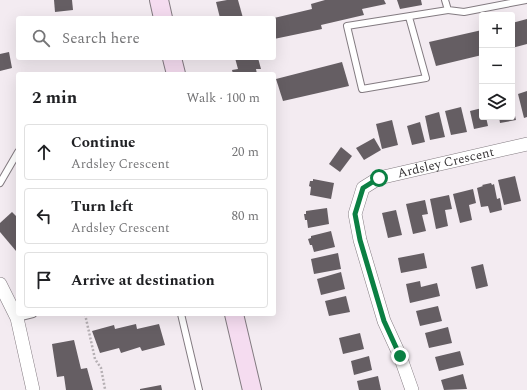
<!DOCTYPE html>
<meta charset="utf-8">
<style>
body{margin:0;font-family:Spectral,serif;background:#f2f2f2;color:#202124}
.controls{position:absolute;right:12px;top:12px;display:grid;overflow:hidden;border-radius:4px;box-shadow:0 4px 16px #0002}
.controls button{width:36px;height:36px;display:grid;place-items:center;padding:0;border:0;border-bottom:1px solid #e0e0e0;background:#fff;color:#202124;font:20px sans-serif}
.stop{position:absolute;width:12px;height:12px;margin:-9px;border:3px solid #0b8043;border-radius:50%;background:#fff}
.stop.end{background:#0b8043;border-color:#fff;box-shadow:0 1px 4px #0008}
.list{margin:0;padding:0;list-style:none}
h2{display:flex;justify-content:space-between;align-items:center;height:52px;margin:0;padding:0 16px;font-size:17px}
h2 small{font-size:13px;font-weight:400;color:#757577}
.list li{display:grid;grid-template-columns:26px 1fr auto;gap:12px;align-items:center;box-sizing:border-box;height:56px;margin:0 8px 8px;padding:0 8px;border:1px solid #e0e0e0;border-radius:4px}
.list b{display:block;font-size:15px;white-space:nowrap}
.list p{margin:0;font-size:13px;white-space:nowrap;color:#757577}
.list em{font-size:13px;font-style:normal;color:#757577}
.icon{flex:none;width:22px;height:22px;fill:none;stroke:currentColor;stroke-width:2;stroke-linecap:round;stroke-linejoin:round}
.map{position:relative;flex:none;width:527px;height:390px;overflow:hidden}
.search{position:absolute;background:#fff;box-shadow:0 4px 16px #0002;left:16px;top:16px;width:260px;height:44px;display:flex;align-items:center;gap:10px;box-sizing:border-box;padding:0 14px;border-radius:4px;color:#757577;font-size:15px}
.panel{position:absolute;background:#fff;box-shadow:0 4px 16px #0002;left:16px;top:72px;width:260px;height:244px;border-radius:4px}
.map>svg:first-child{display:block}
</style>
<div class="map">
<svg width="527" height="390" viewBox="0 0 527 390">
<rect width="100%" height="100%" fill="#f3ebf1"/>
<!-- building -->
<g fill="#655e63">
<path d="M54,0H72L73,10L55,12Z"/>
<path d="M227,0H238L243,18H220L216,2Z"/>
<path d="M325,0H384L386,4L362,9L364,15L321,25L322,29L274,39V18L312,9L311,4Z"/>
<path d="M397,0H421L422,5L400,9Z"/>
<path d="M527,19V44L512,48V23Z"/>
<path d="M482,30V55L436,66L429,42Z"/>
<path d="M9,52L12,68L0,71V54Z"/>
<path d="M235,58H258L261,69H256L257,74H233L232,70L238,69Z"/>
<path d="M342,62L349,86L283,101L276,79Z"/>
<path d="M527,91V117L524,118L518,94Z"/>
<path d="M512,103L516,120L500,123L499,117H512Z"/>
<path d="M461,107L467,132L451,135L445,111Z"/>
<path d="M482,108V117H486L488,126L474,129L470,111Z"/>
<path d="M439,112L445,137L430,140L425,116Z"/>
<path d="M392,120L398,145L382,149L376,124Z"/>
<path d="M420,122L425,142L412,145L407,126Z"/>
<path d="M374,138L381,150L364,160L356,148Z"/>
<path d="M341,147L352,156L340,172L329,164Z"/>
<path d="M515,176L521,201L504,205L498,180Z"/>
<path d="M313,179L334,183L331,199L310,195L311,187L309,186L310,181H313Z"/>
<path d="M491,183L492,185L494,184L497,199L500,198L502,210L490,213L488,206L481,207L477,188L483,186L482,185Z"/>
<path d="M473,189L476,203L469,205L472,220L460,223L453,194Z"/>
<path d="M449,195L452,209L445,210L448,226L436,229L430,199Z"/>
<path d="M425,200L428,214L422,215L426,231L413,234L406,204Z"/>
<path d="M327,208L329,224L308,228L307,220H305L304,214H306V211Z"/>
<path d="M396,210L402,235L388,238L382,213Z"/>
<path d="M12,212L18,218V249L16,251L0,232V223Z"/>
<path d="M331,231L335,247L314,252L312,245H310L308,239L311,238V236Z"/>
<path d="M338,253L341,269L314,274L311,259Z"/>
<path d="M424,253L427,268L401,273L398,258Z"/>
<path d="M483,264L488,286L476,289L471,267Z"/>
<path d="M341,272L345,289L321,295L317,279Z"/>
<path d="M420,281L421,287L437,283L440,296L410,303L406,284Z"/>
<path d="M346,296L350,312L329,316L325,301Z"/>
<path d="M438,306L442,321L420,326L416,311Z"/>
<path d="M136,324L137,329L159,324L165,345L142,351L140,347L121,353L119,348L100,353L92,331L114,325L115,329Z"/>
<path d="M448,327L452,343L429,348L425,333Z"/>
<path d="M360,333L364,349L343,354L339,338Z"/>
<path d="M74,340L81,369L87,368L93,390H66L64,376L57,377L52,344Z"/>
<path d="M460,351L464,365L439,371L435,357Z"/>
<path d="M369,356L372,370L354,375L351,361Z"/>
<path d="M463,374L467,389L444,390L441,380Z"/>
<path d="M378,376L381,390H359L357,381Z"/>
<path d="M161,385L162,390H140V389Z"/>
</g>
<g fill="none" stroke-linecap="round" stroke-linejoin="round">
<defs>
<g id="service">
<path d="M445,0L448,10L464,12L526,0"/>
<path d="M409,17L426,78L362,89L347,26L448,10"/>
<path d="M0,183L18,152"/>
<path d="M181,314L199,390"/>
<path d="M17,318L33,314"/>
</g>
<g id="minor">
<path d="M0,284L17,318L33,390"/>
<path id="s1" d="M412,390L400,356L384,321L360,240L355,214L363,188L379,178L527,144"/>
</g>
<g id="secondary">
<path d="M159,0L163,18"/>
<path d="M172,58L176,74"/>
<path d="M234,314L252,390"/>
</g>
</defs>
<!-- service casing -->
<use href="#service" stroke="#837b81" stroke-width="8"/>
<!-- minor casing -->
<use href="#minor" stroke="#837b81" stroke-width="14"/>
<!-- secondary casing -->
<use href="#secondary" stroke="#837b81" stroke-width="20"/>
<!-- path -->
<path stroke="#b6b0b4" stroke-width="2.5" stroke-dasharray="2 2" stroke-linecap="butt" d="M85,314L95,359L101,368L105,389"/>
<!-- service -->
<use href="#service" stroke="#fff" stroke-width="6"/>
<!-- minor -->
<use href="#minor" stroke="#fff" stroke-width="13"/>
<!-- secondary -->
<use href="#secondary" stroke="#f5dcf0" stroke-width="18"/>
</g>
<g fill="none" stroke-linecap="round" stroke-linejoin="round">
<!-- route -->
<path stroke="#0b8043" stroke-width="5" d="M379,178L363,188L355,214L360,240L384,321L400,356"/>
</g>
<g text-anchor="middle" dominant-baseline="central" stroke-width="4" stroke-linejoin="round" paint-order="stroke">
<!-- street labels -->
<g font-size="13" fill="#373436" stroke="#fffafd">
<text stroke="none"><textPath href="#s1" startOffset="300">Ardsley Crescent</textPath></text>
</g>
</g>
</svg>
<div class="controls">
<button>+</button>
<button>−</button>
<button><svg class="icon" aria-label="layers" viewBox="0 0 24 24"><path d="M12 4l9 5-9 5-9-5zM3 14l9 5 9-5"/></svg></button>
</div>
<div class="stop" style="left:379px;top:178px"></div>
<div class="stop end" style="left:400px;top:356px"></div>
<div class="search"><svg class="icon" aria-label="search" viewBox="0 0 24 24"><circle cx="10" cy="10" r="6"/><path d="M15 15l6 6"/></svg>Search here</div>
<section class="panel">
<h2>2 min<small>Walk · 100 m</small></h2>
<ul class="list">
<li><svg class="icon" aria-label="ahead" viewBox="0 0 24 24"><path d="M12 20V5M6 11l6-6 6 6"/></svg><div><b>Continue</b><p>Ardsley Crescent</p></div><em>20 m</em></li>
<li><svg class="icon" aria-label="left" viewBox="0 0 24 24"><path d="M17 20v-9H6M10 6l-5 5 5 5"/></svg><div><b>Turn left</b><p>Ardsley Crescent</p></div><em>80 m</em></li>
<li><svg class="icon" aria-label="arrive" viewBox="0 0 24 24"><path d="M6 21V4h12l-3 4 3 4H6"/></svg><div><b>Arrive at destination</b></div></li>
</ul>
</section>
</div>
